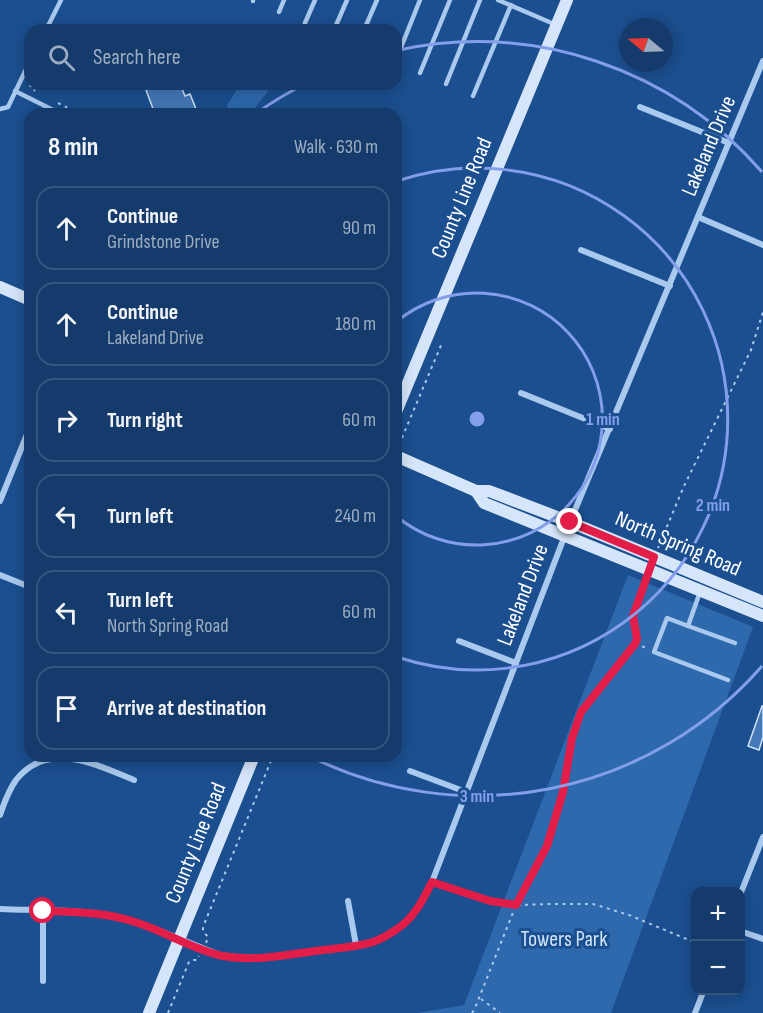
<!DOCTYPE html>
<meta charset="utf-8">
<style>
body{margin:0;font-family:"Sofia Sans Condensed",sans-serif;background:#214673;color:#f1f3f6}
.controls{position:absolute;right:18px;bottom:18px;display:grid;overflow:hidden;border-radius:12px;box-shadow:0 3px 15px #0003}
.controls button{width:54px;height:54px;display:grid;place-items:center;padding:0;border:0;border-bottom:2px solid #33557e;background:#143b6b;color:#f1f3f6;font:30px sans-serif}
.compass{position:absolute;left:619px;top:18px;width:54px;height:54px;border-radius:50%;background:#143b6b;box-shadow:0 3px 15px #0003;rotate:289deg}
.stop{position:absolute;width:18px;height:18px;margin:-14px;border:4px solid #e11d48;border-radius:50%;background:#fff}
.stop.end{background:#e11d48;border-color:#fff;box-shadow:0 2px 6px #0008}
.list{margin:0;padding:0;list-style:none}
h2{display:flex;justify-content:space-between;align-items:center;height:78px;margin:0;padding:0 24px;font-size:26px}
h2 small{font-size:20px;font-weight:400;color:#9dadc1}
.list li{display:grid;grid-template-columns:39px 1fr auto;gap:18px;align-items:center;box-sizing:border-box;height:84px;margin:0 12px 12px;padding:0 12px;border:2px solid #33557e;border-radius:18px}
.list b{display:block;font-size:22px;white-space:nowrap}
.list p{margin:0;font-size:20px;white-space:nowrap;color:#9dadc1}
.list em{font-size:20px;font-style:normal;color:#9dadc1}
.icon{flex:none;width:33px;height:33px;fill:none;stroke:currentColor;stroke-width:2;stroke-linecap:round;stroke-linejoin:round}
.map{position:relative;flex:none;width:763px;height:1013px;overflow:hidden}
.search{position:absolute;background:#143b6b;box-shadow:0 3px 15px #0003;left:24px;top:24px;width:378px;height:66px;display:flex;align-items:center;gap:15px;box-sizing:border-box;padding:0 21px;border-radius:18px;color:#9dadc1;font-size:22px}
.panel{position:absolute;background:#143b6b;box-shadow:0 3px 15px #0003;left:24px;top:108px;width:378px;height:654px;border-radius:18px}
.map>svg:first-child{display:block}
</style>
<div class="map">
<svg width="763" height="1013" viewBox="0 0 763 1013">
<rect width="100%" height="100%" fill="#1b4f8f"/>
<!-- green -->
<g fill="#2e69ad">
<path d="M244,84H271L268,91L250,114H229L227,105L240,85Z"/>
<path d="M628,575L753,627L611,1013H417L464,1005Z"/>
</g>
<!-- building -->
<g fill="#4478b7" stroke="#cfe3fa" stroke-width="1.5">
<path d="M163,84H180L185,96L190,94L198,114H155L146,90Z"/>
<path d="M762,706H763V737L759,750L748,746Z"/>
</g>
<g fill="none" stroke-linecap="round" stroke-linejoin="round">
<!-- path -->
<g stroke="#a9c9ee" stroke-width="2" stroke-dasharray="3 4.5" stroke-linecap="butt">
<path d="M30,84L31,88L35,91"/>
<path d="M58,103L80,114"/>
<path d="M399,445L442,343"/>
<path d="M658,548L684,486L751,350L763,312"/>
<path d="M635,644L647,648"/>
<path d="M438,884L490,901L516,905L551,904H593L629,915L696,943"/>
<path d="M206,943L208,937L203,931V927L273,756"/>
<path d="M481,999L500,1013"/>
<path d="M168,1013L189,962L192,960H197L199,956"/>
<path d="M472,1013L475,1008L516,905L547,846L563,792L572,738L581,712L627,657L635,644L637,639L633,616L645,581"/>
</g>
<!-- lane -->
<g stroke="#a9c9ee" stroke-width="4.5">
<path d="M498,0L554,24"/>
<path d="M253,1V0"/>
<path d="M279,12L284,0"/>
<path d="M305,23L315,0"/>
<path d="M46,30L61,0"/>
<path d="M334,30L347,0"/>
<path d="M364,30L377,0"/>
<path d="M396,60L420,0"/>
<path d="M420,73L450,0"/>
<path d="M446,84L480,0"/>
<path d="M15,91L61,114"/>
<path d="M473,96L511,5"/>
<path d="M0,109L8,107L30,61"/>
<path d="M30,204L28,209L30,214"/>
<path d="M700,592L688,626L735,643"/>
<path d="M688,626L667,618L654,652L728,680"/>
</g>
<!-- street -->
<g stroke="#a9c9ee" stroke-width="6">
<path d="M640,107L729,143"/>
<path d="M698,217L763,245"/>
<path d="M581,250L670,286"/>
<path d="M521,393L610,429"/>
<path d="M0,501L30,427"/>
<path d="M0,575L30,587"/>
<path d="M459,641L516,663"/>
<path d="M410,771L466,792"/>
<path d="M0,815C4,803 9,790 16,780C48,740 95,764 134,780"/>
<path d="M740,895L763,837"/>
<path d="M348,901L356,945"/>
<path d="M0,909C45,911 94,908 138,923C166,932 193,945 220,955C252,961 285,955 317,951C335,948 354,947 372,942C380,940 389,934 396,930C414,918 423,900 432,882L570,522L763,61"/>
<path d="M740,931L763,939"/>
<path d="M43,981V911"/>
<path d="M695,1013L704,990"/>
</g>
<!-- secondary -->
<g stroke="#d6e6fa" stroke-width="12">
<path d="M0,287L30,300"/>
<path d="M396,412L567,0"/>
<path d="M396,456L476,491H489L570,522L763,602"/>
<path d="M476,491L484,503L763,616"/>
<path d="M149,1013L254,756"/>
</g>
</g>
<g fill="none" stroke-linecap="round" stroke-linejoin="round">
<!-- route -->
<path stroke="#e11d48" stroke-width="8" d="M43,911C75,912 108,912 138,923C166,932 194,950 223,956C256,962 291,954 323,950C339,948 357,947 373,942C381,939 390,934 397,929C414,918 423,900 432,882L490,901L516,905L547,846L563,792L572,738L581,712L635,644L637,639L633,616L654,557L570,522"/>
</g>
<!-- distance rings -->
<g fill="none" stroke="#839eea" stroke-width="3">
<path d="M396 322A126 126 0 1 1 396 516"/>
<path d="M397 181A251 251 0 1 1 397 657"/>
<path d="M762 666A377 377 0 0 1 309 756M258 112A377 377 0 0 1 303 85M399 50A377 377 0 0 1 762 172"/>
</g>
<g text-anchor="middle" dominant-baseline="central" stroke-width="6" stroke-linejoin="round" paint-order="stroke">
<!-- street labels -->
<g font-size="22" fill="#fff" stroke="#1b4f8f">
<text transform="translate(709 146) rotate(-67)">Lakeland Drive</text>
<text transform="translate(462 198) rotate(-68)">County Line Road</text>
<text transform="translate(678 544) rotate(23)">North Spring Road</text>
<text transform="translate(523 595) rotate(-69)">Lakeland Drive</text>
<text transform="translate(196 843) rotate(-68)">County Line Road</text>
</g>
<!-- park labels -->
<g font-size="22" fill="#cfe3fa" stroke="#1b4f8f">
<text x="564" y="939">Towers Park</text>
</g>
</g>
<circle cx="477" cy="419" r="9" fill="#839eea" stroke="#1b4f8f" stroke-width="3"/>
<g font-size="18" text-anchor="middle" font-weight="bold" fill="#839eea" stroke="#1b4f8f" stroke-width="6" stroke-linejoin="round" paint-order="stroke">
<text x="603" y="425">1 min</text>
<text x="713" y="511">2 min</text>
<text x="477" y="802">3 min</text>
</g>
</svg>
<div class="controls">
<button>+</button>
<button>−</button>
</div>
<svg class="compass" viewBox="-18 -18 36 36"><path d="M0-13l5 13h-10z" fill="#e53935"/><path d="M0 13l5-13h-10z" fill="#9dadc1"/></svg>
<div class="stop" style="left:43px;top:911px"></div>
<div class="stop end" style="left:570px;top:522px"></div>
<div class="search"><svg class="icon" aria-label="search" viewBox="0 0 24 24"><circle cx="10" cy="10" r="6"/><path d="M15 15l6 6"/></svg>Search here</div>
<section class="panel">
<h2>8 min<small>Walk · 630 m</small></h2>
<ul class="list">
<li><svg class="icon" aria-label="ahead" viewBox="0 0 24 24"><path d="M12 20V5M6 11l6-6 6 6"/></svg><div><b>Continue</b><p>Grindstone Drive</p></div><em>90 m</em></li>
<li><svg class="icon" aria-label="ahead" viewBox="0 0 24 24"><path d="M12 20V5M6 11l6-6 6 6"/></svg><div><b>Continue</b><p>Lakeland Drive</p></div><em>180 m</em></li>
<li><svg class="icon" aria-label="right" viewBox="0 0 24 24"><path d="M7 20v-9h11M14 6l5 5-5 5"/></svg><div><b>Turn right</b></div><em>60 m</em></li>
<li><svg class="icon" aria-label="left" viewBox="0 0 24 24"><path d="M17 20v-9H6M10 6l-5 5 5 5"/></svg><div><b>Turn left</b></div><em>240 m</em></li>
<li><svg class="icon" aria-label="left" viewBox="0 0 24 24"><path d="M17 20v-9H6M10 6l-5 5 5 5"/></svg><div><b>Turn left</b><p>North Spring Road</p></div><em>60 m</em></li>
<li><svg class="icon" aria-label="arrive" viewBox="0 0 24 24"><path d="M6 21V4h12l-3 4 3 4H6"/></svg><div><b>Arrive at destination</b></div></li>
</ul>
</section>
</div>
